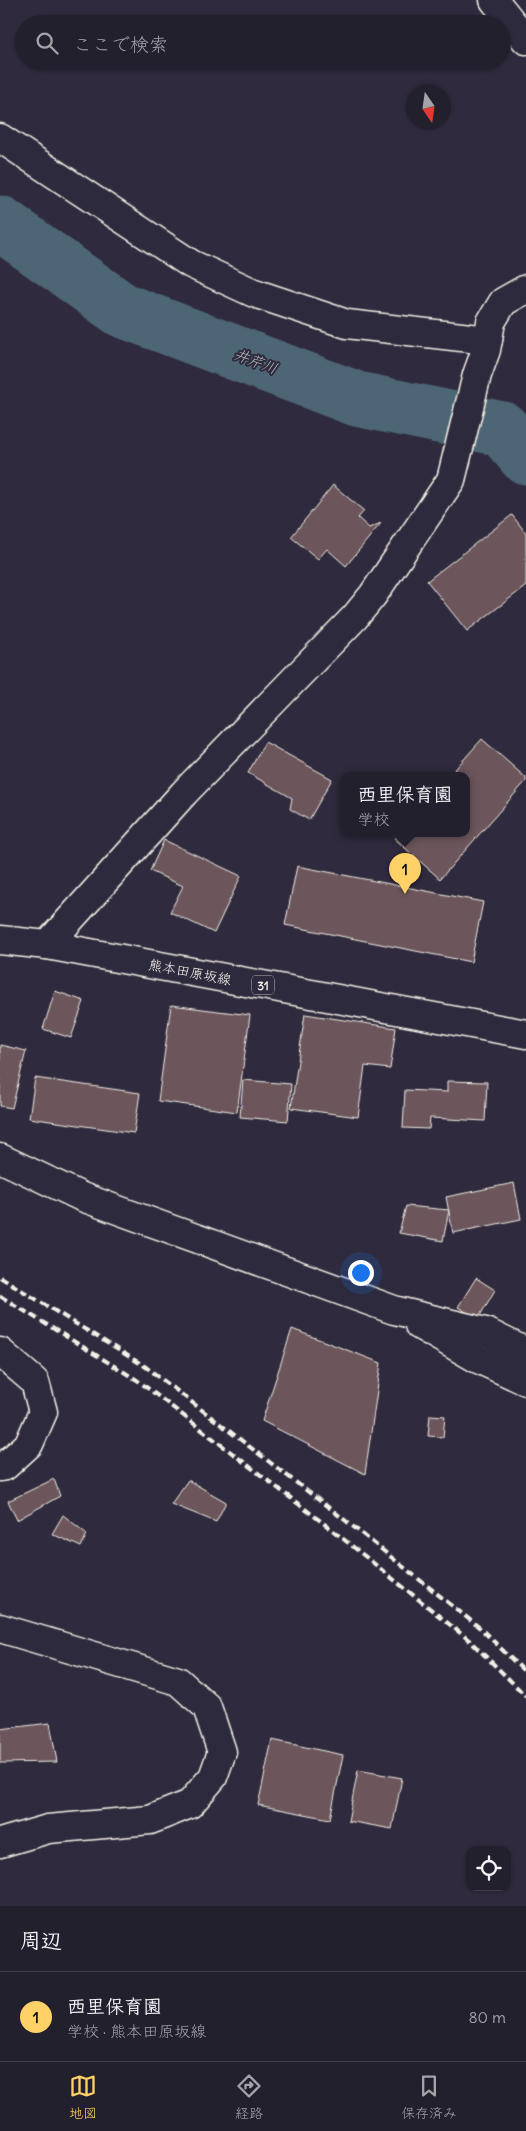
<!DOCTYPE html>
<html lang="ja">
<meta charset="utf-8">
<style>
body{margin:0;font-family:Delius,"Klee One",sans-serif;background:#2b2836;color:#f1f3f6}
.controls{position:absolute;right:15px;bottom:15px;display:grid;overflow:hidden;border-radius:10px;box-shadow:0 1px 4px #0004}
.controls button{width:45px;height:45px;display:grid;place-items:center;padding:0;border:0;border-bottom:1px solid #403e4a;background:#23202e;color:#f1f3f6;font:25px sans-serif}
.compass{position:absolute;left:406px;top:85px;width:45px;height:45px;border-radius:50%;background:#23202e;box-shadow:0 1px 4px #0004;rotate:167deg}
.you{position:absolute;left:360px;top:1272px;width:18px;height:18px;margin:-12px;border:4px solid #fff;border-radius:50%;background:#1a73e8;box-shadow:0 0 0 8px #1a73e833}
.badge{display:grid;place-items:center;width:32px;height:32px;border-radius:50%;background:#ffd166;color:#111;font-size:16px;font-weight:700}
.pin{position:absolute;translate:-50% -41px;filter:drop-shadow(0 1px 2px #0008)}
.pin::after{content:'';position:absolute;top:26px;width:18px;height:15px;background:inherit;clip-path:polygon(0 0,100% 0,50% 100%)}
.popup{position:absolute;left:340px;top:772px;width:130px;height:65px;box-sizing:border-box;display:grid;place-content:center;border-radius:10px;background:#23202e;filter:drop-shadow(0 1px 4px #0005);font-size:16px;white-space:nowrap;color:#a3a3aa}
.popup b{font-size:19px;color:#f1f3f6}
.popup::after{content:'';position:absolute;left:50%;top:100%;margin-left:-10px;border:10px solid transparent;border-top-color:#23202e}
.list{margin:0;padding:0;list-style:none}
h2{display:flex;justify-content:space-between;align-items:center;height:65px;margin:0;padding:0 20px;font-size:21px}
h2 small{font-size:16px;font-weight:400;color:#a3a3aa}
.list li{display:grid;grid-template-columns:32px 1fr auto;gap:15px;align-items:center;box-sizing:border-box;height:90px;padding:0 20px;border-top:1px solid #403e4a}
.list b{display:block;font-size:19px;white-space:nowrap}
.list p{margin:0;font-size:16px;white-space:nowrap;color:#a3a3aa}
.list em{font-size:16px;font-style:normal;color:#a3a3aa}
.icon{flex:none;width:28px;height:28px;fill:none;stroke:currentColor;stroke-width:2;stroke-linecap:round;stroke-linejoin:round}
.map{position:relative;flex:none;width:526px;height:1906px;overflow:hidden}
.search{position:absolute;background:#23202e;box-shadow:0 1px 4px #0004;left:15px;right:15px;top:15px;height:55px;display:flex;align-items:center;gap:12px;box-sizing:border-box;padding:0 18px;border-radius:28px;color:#a3a3aa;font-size:19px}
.sheet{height:155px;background:#23202e}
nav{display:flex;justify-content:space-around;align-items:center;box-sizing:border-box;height:70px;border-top:1px solid #403e4a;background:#23202e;font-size:14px;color:#a3a3aa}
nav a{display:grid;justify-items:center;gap:2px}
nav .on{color:#ffd166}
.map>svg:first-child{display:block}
</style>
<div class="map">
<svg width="526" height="1906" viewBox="0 0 526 1906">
<rect width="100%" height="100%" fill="#2f2a3d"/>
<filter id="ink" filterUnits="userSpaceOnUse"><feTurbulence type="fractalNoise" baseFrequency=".02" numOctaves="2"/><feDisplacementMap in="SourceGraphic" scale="10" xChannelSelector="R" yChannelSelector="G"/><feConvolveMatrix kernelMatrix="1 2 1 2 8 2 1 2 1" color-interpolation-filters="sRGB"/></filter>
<g filter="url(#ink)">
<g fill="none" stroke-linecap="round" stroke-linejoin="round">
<!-- river -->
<path stroke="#4d6675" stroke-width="55" d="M0,223L122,310L357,399L502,429L526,457"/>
</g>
<!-- building -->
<g fill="#6c575b" stroke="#f4f1e8">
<path d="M333,485L364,511L358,518L369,528L381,523L346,566L327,549L318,559L291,537Z"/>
<path d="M512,515L526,533V586L467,631L427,581Z"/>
<path d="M482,739L526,778V781L440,879L395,839L400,833H466V775H450Z"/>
<path d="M265,742L332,779L309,820L290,809L292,798L248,773Z"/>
<path d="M164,840L241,876L214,933L170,912L183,886L150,871Z"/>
<path d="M297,866L483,902L471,962L285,925Z"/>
<path d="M55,991L84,1001L71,1038L43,1029Z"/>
<path d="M171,1005L250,1015L237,1112L158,1101Z"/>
<path d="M305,1014L396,1028L390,1069L365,1066L358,1117L291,1108Z"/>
<path d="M0,1045L26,1051L12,1108L0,1106Z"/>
<path d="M35,1078L140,1093L134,1133L29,1118Z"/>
<path d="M243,1080L291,1084L288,1121L240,1117Z"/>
<path d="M447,1081L487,1082L485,1121L430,1118L429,1129L403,1128L405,1090L447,1092Z"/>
<path d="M514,1183L521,1219L453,1233L446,1197Z"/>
<path d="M406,1206L449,1210L443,1241L399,1233Z"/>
<path d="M476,1278L495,1290L478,1319L458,1307Z"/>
<path d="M292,1329L381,1363L365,1474L262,1421Z"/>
<path d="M430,1415L445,1416L443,1437L428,1436Z"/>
<path d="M54,1479L60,1496L17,1520L8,1501Z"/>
<path d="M188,1480L226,1502L216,1522L171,1504Z"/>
<path d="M63,1515L87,1534L81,1547L52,1534Z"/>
<path d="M50,1723L57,1762L0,1763V1729Z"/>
<path d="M272,1740L343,1755L330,1819L258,1805Z"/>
<path d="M358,1770L402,1778L392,1829L348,1821Z"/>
</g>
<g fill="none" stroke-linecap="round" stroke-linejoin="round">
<defs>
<g id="minor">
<path d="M494,0L526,40"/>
<path d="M0,138L191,264L254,293L347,324L488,340"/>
<path d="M47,945L184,793L355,617L373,595L451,480L477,375L486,350L491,322L503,302L526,289"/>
<path d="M0,1158L82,1197L394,1310L486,1332L526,1352"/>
<path d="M419,1325L478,1359L526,1381"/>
<path d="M0,1352L35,1382L43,1412L29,1444L5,1466L0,1467"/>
<path d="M0,1628L178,1681L207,1707L222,1752L213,1777L190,1804L150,1820L48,1829L0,1843"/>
</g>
<path id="major" d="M0,940L47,945L526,1034"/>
</defs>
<!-- minor casing -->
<use href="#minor" stroke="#f4f1e8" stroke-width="31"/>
<!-- major casing -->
<use href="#major" stroke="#f4f1e8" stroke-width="31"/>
<!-- minor -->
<use href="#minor" stroke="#2f2a3d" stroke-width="28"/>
<!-- major -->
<use href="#major" stroke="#2f2a3d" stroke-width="28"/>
<!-- rail -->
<g stroke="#f4f1e8" stroke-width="4" stroke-dasharray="8 4" stroke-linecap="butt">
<path d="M0,1277L146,1367L341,1517L480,1628L526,1673"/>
<path d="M0,1296L137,1380L331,1529L469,1640L526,1696"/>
</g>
</g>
</g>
<g text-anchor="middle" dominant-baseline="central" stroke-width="4" stroke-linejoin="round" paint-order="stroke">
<!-- shield labels -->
<rect fill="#2f2a3d" stroke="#b9b5b5" stroke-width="1" x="252" y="975.5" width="22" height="19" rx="4"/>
<g font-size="12" font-weight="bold" fill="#f4f1e8">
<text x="263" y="985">31</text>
</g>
<!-- street labels -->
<g font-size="14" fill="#f4f1e8" stroke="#2f2a3d">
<text transform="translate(190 972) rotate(11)">熊本田原坂線</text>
</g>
<!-- water labels -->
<g font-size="15" font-style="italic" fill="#b1b9ba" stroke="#2f2a3d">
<text transform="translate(256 361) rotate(21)">井芹川</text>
</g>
</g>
</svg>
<div class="controls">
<button><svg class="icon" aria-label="locate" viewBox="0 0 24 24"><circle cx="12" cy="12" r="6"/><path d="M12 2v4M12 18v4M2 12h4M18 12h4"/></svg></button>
</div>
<svg class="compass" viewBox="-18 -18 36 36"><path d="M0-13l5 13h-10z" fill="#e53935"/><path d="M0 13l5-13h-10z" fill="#a3a3aa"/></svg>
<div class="you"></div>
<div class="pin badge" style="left:405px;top:894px">1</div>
<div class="popup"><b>西里保育園</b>学校</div>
<div class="search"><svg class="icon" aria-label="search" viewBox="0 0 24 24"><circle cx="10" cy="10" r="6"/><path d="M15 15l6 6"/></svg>ここで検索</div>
</div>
<section class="sheet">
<h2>周辺<small></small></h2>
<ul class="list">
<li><span class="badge">1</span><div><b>西里保育園</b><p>学校 · 熊本田原坂線</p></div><em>80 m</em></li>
</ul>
</section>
<nav>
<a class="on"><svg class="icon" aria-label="map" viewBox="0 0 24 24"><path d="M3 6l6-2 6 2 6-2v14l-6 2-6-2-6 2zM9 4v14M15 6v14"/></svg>地図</a>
<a><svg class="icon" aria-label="directions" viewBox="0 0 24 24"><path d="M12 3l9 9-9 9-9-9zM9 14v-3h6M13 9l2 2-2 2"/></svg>経路</a>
<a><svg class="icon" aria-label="saved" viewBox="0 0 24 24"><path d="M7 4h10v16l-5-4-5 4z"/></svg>保存済み</a>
</nav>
